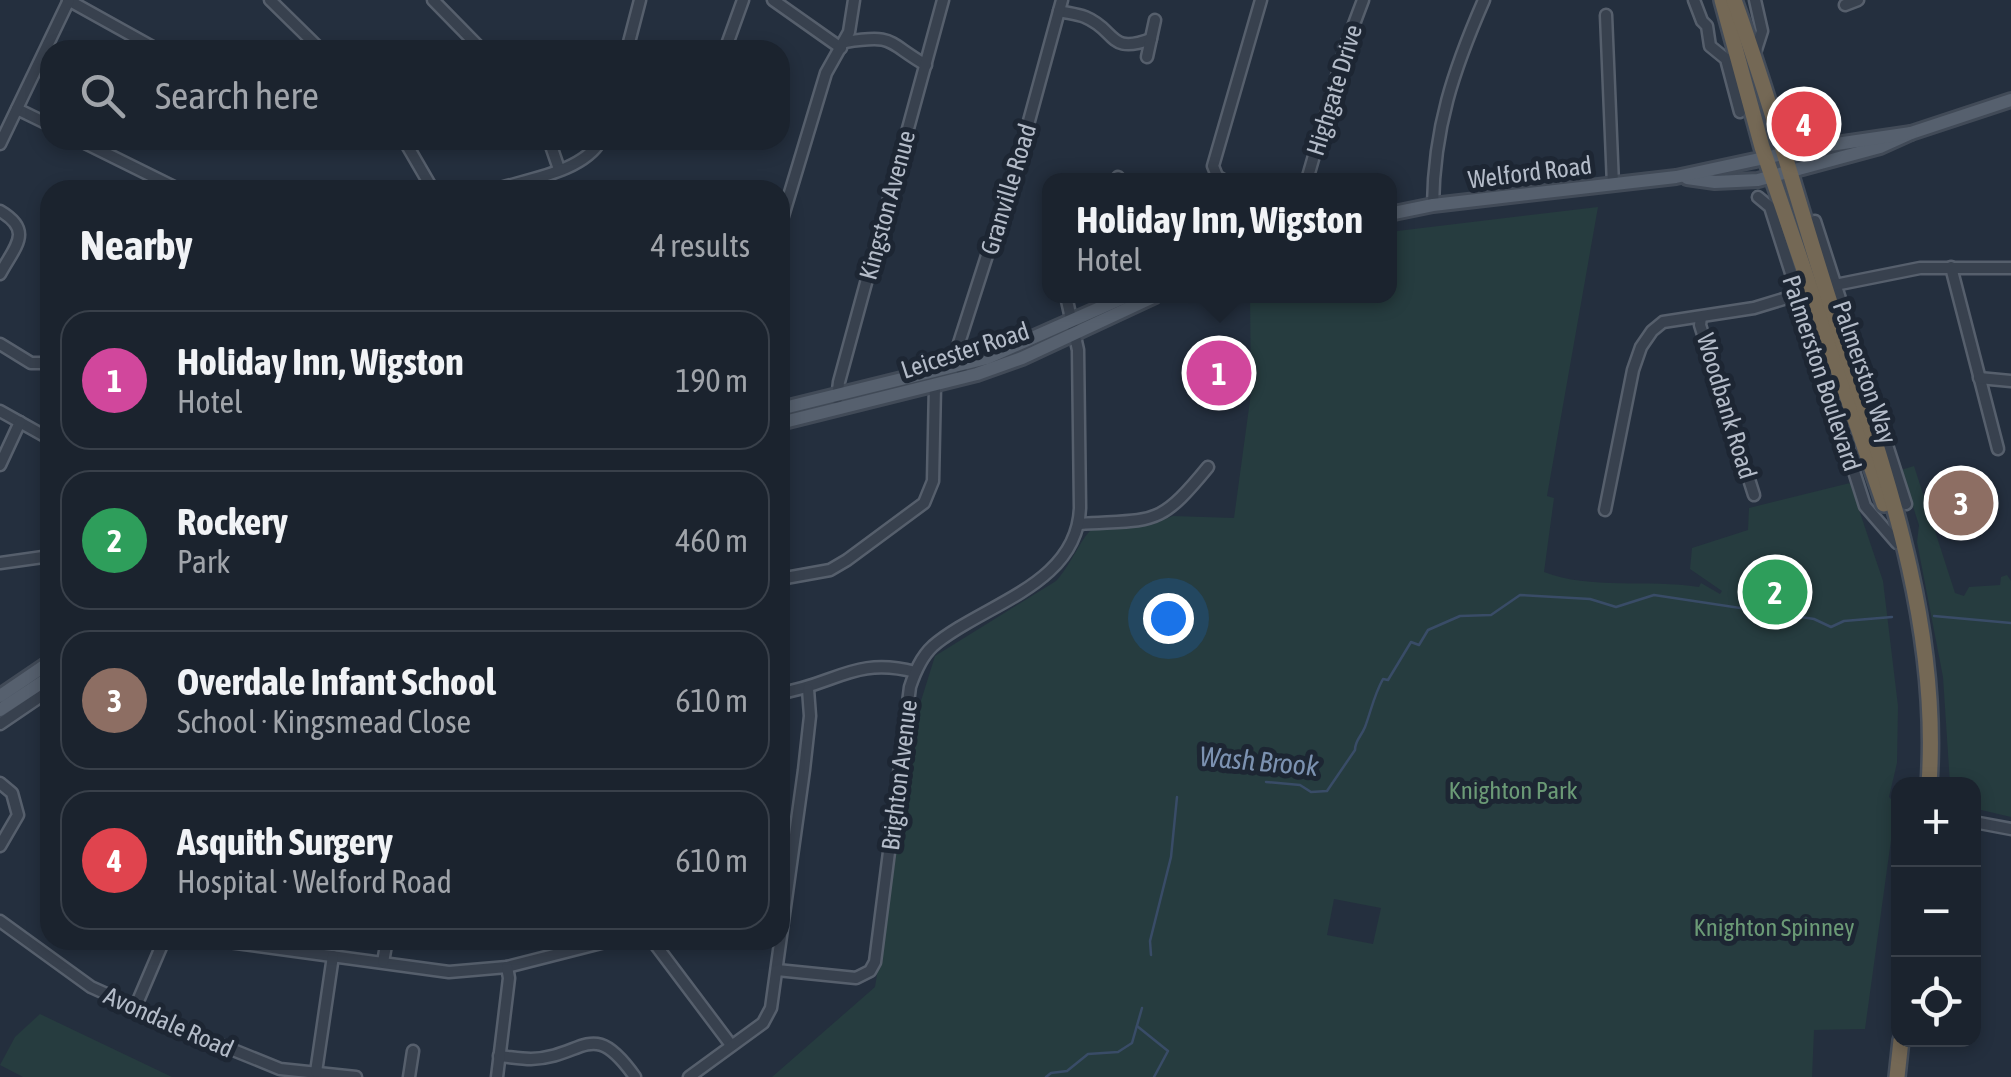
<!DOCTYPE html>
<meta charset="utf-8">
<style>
body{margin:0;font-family:"Asap Condensed",sans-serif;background:#242b36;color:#f1f3f6}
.controls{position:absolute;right:30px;bottom:30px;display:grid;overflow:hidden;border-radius:20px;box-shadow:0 5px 15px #0003}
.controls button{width:90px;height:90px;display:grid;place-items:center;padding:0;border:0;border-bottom:2px solid #39404a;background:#1b232e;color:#f1f3f6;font:50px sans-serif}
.you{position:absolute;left:1168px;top:618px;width:35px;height:35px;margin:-25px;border:8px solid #fff;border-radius:50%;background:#1a73e8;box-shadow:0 0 0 15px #1a73e833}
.badge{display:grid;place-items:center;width:65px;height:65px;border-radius:50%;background:#8c9099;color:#fff;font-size:32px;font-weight:700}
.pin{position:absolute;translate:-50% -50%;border:5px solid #fff;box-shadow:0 2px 10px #0006}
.popup{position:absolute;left:1042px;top:173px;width:355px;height:130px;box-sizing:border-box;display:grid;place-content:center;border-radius:20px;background:#1b232e;filter:drop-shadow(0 2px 8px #0005);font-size:32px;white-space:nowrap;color:#a0a4aa}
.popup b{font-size:38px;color:#f1f3f6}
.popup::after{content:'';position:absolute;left:50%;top:100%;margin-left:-20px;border:20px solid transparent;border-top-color:#1b232e}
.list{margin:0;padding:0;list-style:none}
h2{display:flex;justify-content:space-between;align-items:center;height:130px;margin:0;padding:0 40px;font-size:42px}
h2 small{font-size:32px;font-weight:400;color:#a0a4aa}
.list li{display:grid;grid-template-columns:65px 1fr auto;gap:30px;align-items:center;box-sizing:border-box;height:140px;margin:0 20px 20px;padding:0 20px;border:2px solid #39404a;border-radius:30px}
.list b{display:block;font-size:38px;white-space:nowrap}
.list p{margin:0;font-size:32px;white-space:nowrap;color:#a0a4aa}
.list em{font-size:32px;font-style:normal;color:#a0a4aa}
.icon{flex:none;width:55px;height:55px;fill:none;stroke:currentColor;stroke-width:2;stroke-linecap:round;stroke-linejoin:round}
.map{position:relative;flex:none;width:2011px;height:1077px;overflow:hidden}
.search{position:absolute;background:#1b232e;box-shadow:0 5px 15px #0003;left:40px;top:40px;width:750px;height:110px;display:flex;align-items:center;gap:25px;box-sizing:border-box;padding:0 35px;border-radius:30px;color:#a0a4aa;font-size:38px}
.panel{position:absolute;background:#1b232e;box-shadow:0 5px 15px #0003;left:40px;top:180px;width:750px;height:770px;border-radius:30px}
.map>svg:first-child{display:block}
</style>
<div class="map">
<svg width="2011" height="1077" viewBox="0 0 2011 1077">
<rect width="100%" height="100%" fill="#242f3e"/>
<!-- green -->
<g fill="#263c3f" fill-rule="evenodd">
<path d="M1598,207L1547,496L1554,498L1544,572C1590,590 1649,579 1699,587L1701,583L1720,594L1722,591L1690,569L1692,548L1748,530L1749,508L1850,483L1883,581L1898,706L1897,763L1889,797L1896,804L1865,1029L1814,1030L1812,1077H772L875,987L920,704L935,656L1056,581C1071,565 1081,538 1092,529L1151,525L1173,516L1234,518L1251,393L1250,296H1389V232ZM1334,899L1381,908L1373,944L1327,935Z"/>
<path d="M1914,466L1955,593L1964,596L1969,587L2000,585L2001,577L2007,575L2011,581V817L1977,809L1979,815L1974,813V784H1950L1943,677L1917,542L1919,525L1901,470Z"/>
<path d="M40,1014L172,1077H23L0,1065L15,1037Z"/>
</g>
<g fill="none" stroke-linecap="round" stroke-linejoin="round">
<!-- stream -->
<g stroke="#394c67" stroke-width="2.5">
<path d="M1934,616L2011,623"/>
<path d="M1266,782L1300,785L1311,792L1327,791L1355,750C1355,740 1361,737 1365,727C1371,711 1374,695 1383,679L1388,680L1411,642L1419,645L1428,630L1460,616L1491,615L1520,595L1590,599L1616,607L1654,595L1814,619L1831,627L1844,621L1892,617"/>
<path d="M1151,955L1150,941L1171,857L1177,797"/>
<path d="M1137,1026L1168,1051L1154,1077"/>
<path d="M1046,1077L1051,1073L1067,1071L1088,1054L1118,1052L1132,1043L1142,1008"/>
</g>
<defs>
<g id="minor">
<path d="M68,0L158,50"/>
<path d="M270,0L321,50"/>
<path d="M433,0L482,50"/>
<path d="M773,0L841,48"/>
<path d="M1694,0L1702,21L1707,26L1710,46L1726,59L1740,112"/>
<path d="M1845,5L1858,0"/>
<path d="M1059,11C1067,13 1077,14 1085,17C1117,30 1108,55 1151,39"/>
<path d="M1606,15L1613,185"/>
<path d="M845,42C896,34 886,42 926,65"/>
<path d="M627,50L640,0"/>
<path d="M725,50L743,0"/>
<path d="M1754,56L1762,31L1755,0"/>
<path d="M1147,57L1155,20"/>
<path d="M17,109L50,125"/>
<path d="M79,140L180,190"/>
<path d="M404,140L433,190"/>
<path d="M549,140L559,169"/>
<path d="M0,144L69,0"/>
<path d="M1118,177L1120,180"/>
<path d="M1223,180L1217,176L1213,166L1261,0"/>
<path d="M1307,180L1345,48L1363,0"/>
<path d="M303,190V188"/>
<path d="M494,190C528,179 583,172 601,140"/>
<path d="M1758,197L1770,207L1865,506L1897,543"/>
<path d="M1433,205C1434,128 1453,71 1484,0"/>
<path d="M0,211C34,231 15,246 0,274"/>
<path d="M1815,221L1906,504"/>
<path d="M780,226L826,73L849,32L854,0"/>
<path d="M1951,267L1998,449"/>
<path d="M1835,285L1920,268H2011"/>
<path d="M1701,317L1700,325L1754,495"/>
<path d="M0,344L31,363H50"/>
<path d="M962,372L958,355L959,343L1023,143L1062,0"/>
<path d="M1979,378L2011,381"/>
<path d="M837,399L839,382L943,0"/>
<path d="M0,411L50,439"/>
<path d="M0,465L20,422"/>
<path d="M1605,510L1633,370L1641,347L1652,331L1663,322L1754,308L1800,294"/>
<path d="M1080,524C1155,519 1158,528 1208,467"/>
<path d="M0,563L50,556"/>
<path d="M780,579L830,570L847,560L924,503L933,481L935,386"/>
<path d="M780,693C834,685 855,656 915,672"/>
<path d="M0,724L50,690"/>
<path d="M0,783L12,793L18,815L0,846"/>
<path d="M1974,822L2011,829"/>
<path d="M0,921L91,987L211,1041L280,1069L356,1077"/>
<path d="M214,940L449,972L507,967L613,940"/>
<path d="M652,940L731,1045"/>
<path d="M383,962L387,940"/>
<path d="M777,970L856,978L870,971L875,962L910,687C915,672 921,657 933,646C982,604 1077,586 1080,508L1078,350L1066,296"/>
<path d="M135,1008L164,940"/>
<path d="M499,1056C510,1057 521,1059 531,1059C585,1057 592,1016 635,1077"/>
<path d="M316,1072L333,956"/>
<path d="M409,1077L413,1051"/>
<path d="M497,1077L509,978L507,967"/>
<path d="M689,1077L763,1023L771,1008L804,770L810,716L808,689"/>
</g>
<g id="major">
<path d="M1687,178L1715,182L1758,180L1880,147L1911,133L2011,100"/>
<path d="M1389,214L1433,205L1676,177L1816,147L1911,133"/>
<path d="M780,409L987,358L1127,296"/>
<path d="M780,423L977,374L1022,358L1155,296"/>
<path d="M0,696L50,662"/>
<path d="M0,710L50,677"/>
</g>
<g id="highway">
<path d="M1722,0L1762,147L1884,504"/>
<path d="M1734,0C1769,95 1795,193 1826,290C1877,451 1941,612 1929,784"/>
<path d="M1777,117L1790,135L1816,147"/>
<path d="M1897,1077L1901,1040"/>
</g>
</defs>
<!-- minor casing -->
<use href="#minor" stroke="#565f6c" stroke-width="15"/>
<!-- major casing -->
<use href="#major" stroke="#414a57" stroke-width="18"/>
<!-- highway casing -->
<use href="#highway" stroke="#434c59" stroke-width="20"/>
<!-- minor -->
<use href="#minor" stroke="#38414e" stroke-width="10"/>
<!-- major -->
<use href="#major" stroke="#56606e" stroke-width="12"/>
<!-- highway -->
<use href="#highway" stroke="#746855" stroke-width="15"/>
</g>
<g text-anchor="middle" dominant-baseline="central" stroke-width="10" stroke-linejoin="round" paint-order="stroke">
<!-- street labels -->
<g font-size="25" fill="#b4bcc9" stroke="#1d2633">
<text transform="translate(1334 90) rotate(-73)">Highgate Drive</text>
<text transform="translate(1530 172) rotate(-7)">Welford Road</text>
<text transform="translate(1008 189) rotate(-73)">Granville Road</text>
<text transform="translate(887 205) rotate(-75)">Kingston Avenue</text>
<text transform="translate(965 350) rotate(-18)">Leicester Road</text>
<text transform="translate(1865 372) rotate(71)">Palmerston Way</text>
<text transform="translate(1822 373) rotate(72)">Palmerston Boulevard</text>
<text transform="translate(1727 406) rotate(73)">Woodbank Road</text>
<text transform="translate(899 775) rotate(-83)">Brighton Avenue</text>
<text transform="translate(169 1022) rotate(24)">Avondale Road</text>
</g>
<!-- park labels -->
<g font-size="25" fill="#6b9a76" stroke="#1d2633">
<text x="1513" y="790">Knighton Park</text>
<text x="1774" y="927">Knighton Spinney</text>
</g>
<!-- water labels -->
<g font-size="28" font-style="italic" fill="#7c92b1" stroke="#1d2633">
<text transform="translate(1259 761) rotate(5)">Wash Brook</text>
</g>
</g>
</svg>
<div class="controls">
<button>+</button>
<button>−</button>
<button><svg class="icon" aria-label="locate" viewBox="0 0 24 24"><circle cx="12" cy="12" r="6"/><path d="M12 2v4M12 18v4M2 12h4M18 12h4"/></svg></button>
</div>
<div class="you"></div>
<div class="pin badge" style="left:1219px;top:373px;background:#d1479c">1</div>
<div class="popup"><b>Holiday Inn, Wigston</b>Hotel</div>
<div class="pin badge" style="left:1775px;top:592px;background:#2e9e5b">2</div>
<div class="pin badge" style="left:1961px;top:503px;background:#8d6e63">3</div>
<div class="pin badge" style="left:1804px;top:124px;background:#e0444e">4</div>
<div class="search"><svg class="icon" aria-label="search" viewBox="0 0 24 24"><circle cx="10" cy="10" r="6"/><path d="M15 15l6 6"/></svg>Search here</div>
<section class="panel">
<h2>Nearby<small>4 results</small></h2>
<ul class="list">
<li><span class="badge" style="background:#d1479c">1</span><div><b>Holiday Inn, Wigston</b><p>Hotel</p></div><em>190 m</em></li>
<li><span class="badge" style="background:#2e9e5b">2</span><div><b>Rockery</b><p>Park</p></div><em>460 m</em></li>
<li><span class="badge" style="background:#8d6e63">3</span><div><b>Overdale Infant School</b><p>School · Kingsmead Close</p></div><em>610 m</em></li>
<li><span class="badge" style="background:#e0444e">4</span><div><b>Asquith Surgery</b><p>Hospital · Welford Road</p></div><em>610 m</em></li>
</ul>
</section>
</div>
